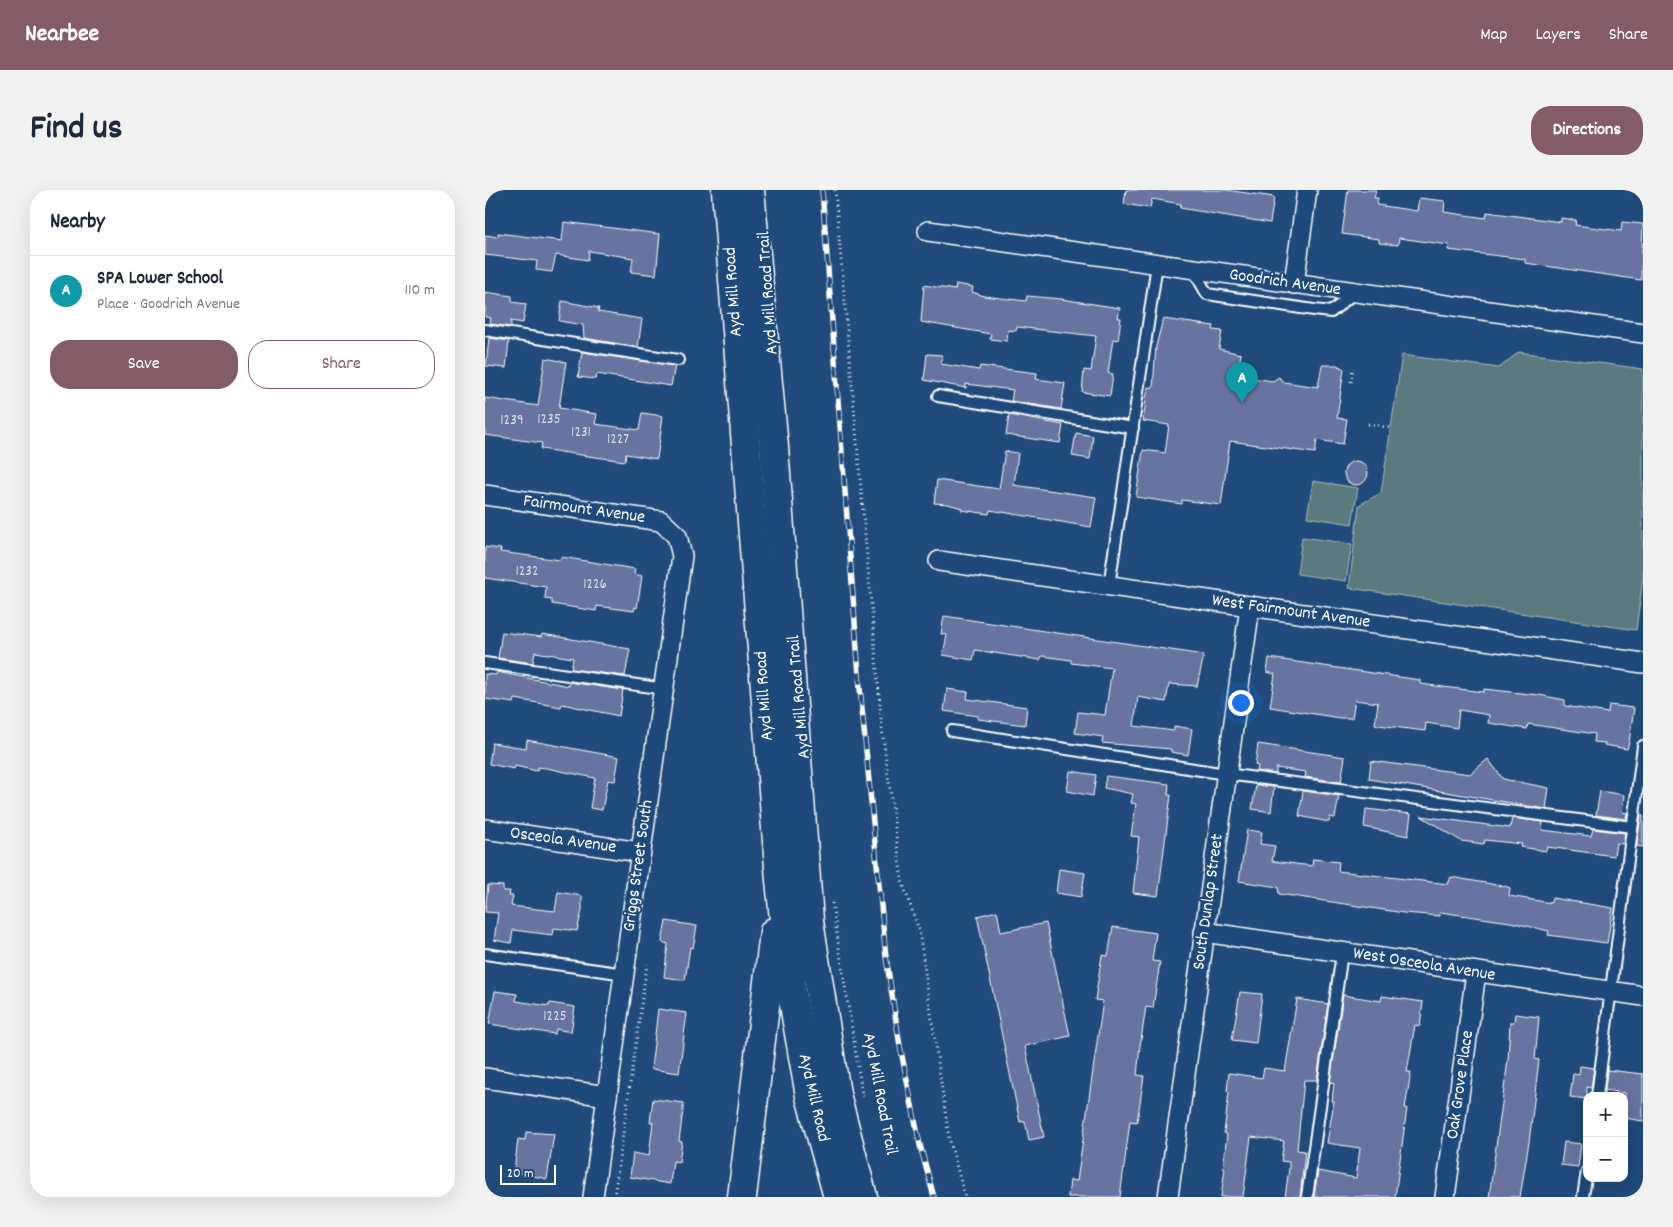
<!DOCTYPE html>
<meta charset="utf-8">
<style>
body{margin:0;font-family:Dekko,sans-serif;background:#f2f2f3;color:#1f2937}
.controls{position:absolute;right:15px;bottom:15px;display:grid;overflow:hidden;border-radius:10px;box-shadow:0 5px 20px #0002}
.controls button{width:45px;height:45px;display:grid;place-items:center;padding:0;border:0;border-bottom:1px solid #e0e1e3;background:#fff;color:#1f2937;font:25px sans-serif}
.scale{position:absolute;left:15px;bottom:12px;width:56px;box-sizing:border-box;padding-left:5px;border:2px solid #fff;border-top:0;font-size:14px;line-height:18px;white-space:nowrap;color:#fff;-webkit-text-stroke:4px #1f4a7a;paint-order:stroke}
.you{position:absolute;left:755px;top:512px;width:18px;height:18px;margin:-12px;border:4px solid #fff;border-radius:50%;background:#1a73e8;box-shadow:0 0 0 8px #1a73e833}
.badge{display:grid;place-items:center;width:32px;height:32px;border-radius:50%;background:#845c67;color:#fff;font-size:16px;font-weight:700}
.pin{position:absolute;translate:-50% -41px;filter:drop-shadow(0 1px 2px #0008)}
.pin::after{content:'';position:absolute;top:26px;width:18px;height:15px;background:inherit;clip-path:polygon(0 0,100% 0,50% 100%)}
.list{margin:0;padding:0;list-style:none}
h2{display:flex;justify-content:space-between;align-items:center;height:65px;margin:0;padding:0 20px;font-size:21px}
h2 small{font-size:16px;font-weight:400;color:#747a83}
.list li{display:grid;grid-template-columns:32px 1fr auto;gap:15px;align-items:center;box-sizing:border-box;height:70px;padding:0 20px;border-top:1px solid #e0e1e3}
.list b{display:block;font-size:19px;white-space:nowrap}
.list p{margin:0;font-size:16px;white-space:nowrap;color:#747a83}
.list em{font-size:16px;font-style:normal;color:#747a83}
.actions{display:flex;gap:10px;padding:15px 20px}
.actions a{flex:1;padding:11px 0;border:1px solid #845c67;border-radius:20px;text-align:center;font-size:18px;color:#845c67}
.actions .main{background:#845c67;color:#fff}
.map{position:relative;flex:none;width:1158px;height:1007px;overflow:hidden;border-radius:20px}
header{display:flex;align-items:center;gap:30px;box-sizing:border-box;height:70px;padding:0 25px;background:#845c67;color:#fff}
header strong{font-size:24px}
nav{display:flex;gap:28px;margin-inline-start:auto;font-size:18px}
.intro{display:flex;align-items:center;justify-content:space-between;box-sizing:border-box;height:120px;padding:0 30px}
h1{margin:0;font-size:35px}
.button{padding:12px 22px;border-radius:20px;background:#845c67;color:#fff;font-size:18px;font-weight:700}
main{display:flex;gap:30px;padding:0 30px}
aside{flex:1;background:#fff;border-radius:20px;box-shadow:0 5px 20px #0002}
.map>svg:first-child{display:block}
</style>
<header>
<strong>Nearbee</strong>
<nav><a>Map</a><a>Layers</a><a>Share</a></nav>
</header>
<div class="intro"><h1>Find us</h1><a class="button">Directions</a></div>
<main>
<aside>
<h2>Nearby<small></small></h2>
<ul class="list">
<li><span class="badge" style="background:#0f9aa8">A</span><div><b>SPA Lower School</b><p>Place · Goodrich Avenue</p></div><em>110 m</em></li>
</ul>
<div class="actions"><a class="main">Save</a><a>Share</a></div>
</aside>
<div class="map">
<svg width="1158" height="1007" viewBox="0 0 1158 1007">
<rect width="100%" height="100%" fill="#1f4a7a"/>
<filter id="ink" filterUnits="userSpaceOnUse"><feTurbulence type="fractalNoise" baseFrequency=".02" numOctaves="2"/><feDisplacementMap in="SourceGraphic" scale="10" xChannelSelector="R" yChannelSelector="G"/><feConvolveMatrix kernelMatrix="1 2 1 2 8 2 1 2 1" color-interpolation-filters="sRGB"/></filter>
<g filter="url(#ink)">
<!-- green -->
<g fill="#5a7a7e" stroke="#acbcbe">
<path d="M1034,162L1158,179V388L1151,440L864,398L874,315L896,303L917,165L1014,178Z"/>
<path d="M828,291L873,298L867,334L822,327Z"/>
<path d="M817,347L867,354L861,391L812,384Z"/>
</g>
<!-- building -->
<g fill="#67739f" stroke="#fff">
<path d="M641,0H741L789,7L785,33L695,18L696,14L667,9L665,18L639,14Z"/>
<path d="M863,0H891L889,8H893L892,15L932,21L934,8L960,11L959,22L1001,28L1002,22L1076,32V28L1091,30L1090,35L1136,41L1137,32L1158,34L1156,90L1040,73V69L963,60L964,55L914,48L913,55L894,53V49L857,44Z"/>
<path d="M79,32L175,44L171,85L146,82L148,68L104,61L103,70L71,65L67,82L51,80L52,71L0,65V45L13,47V43L77,51Z"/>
<path d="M471,94L488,97L487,102L499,106L541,111L542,106L576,109L635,118L633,128H636L633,150L628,149L623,183L628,184L625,206L597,202L599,180L606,181L611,146L532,137L531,141L523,140L522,151L505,149L506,144L436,132L439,95L470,100Z"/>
<path d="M0,102L27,106V112L41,114L38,133L26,131V137L5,134L6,128L0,127Z"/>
<path d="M77,111L114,118L113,122L157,129L153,157L99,148L98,135L74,131Z"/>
<path d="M678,129L729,136L728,140L737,141L734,159L756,164L752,186L788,191L794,187L798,192L833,197L837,175H852L859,179L852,228L862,229L858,254L832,250L830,263L745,251L736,315L697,310V314L651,307L658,260L680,263L684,235L658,231L663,197L668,198L671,156Z"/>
<path d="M4,148L24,151L21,178L1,176Z"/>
<path d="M97,162L190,176L186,196L112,184L111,189L93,187Z"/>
<path d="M442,164L457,165L456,174L494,180L495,176L552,183L551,189L580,193L576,219L526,211L528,200L481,194V198L439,190Z"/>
<path d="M60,168L81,172L74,218L112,224L110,234L154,240L157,223L178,226L172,269L141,264L140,271L103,266L56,259L57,253L0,245V208L53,216Z"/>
<path d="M524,225L578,235L575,253L521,245Z"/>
<path d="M591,243L608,246L605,269L587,266Z"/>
<path d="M520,261L533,263L529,295L611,307L606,337L505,320L504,324L476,320L477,318L463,314L449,313L452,290L514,299Z"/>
<circle cx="871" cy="283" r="12"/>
<path d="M0,357L16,359L15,362L75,370L76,367L150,379L149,384L157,386L152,418L150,417L149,421L112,416L111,421L67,414V410L60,409L61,397L0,388Z"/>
<path d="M459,426L719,465L712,496L684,494L681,512L653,507L649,536L689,541V536L707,539L703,565L686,562V559L617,553L618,547L590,543L593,522L620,525L627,478L586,473V470L557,466L555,470L490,460L488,470L458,465L462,445L456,444Z"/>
<path d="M17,442L56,447L57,444L145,459L140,486L86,479L88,468L50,462L48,473L13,468Z"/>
<path d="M784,468L935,490V494L990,501L999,502V499L1054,505L1080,510V516L1123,523L1124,515L1149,518L1144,552L1142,559L1119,555L1120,553L1109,552L1110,544L1043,534L1042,539L1003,533L1004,525L974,520L972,538L941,533L940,541L893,535L890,534L893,513L870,510L867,528H855L785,517L790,484L782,482Z"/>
<path d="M12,482L84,496V492L138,500L134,526L77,514L76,517L30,509L29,513L0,509V484L11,485Z"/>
<path d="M462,499L483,502L482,509L542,517L540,535L493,529V526L459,521Z"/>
<path d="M42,550L134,567L130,591L123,590L117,620L105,618L110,588L61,578L53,577L52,581L30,576L29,579L4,574L7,553L41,558Z"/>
<path d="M773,554L860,567L856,592L820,587L821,582L791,578V584L772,581L773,576L770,575Z"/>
<path d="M1003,569L1018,589L1064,598L1061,619L884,589L886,571L985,584Z"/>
<path d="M585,581L611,585L608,606L582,601Z"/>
<path d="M621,586L684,594L683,605H686L673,706L648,703L654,647L646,646L651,614L646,613L648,604L619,598Z"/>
<path d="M771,595L789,597L786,622L767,619Z"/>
<path d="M818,601L854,606L850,628L845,627L844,632L814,626Z"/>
<path d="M1115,601L1139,605L1137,622L1142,623L1141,629L1111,625Z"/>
<path d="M881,619L926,624L923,646L879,637Z"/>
<path d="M1156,625L1158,626V657L1152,656Z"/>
<path d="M936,626L1025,638L1027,628L1058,632L1057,640L1106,646L1108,639L1140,643L1138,654L1131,653L1129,666L1062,657L1061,661L1036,657L1037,654L1000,650L999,654L976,651Z"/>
<path d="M762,640L777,642L775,654L790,656L787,671L827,676L828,669L854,672L853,681L963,694L966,687L1023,697L1025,698L1024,706L1066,713L1067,708L1128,718L1122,753L1063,745L1064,741L1025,732L955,722V726L919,723L794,704L793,697L754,691Z"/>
<path d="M574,679L600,683L596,707L571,703Z"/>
<path d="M3,695L18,696V701H25L24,706H28L26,716L70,721L73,702L97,706V720L92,741L69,738L68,745L28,740L26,753L9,750L13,723L0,722Z"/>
<path d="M512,721L516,742L561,733L585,846L540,856L559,947L544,950L540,931L535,932L492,726Z"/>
<path d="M181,731L212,736L208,758L205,757L200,790L179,787L183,754L177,752Z"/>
<path d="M628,737L671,743L667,771L675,772L668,818L661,817L655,856L652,885L659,886L652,932L645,931L635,1007H583L585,990L592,991L618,811L610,810L617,765L623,766Z"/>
<path d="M10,801L32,804L31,811L64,816L65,813L90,817L86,842L71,839L70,844L4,834Z"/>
<path d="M755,802L777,804L771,853L747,850Z"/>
<path d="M858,805L896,811L897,806L938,812L935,836L930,835L922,882H926L920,918H922L910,1007H829L833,981L871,988L875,958L842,953L849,911H847L849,893L845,892Z"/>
<path d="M812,809L843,814L832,890H819L812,960L820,961L815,1007H800L804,979V972L796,971L799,951L766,947L758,1007H736L740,978H738L742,944L739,943L744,902L742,901L744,883L777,888L779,878L800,881Z"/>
<path d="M173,819L202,823L194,883L166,879Z"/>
<path d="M1030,824L1054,827L1050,869L1054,870L1044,952L1035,1007H1004L1023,870L1025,832H1029Z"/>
<path d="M1095,876L1109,878L1106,898L1102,897V909L1085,907L1088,884L1094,885Z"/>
<path d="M1122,880L1158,884V931L1139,928V903L1120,900Z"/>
<path d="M168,909L199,913L194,951L197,952L194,972L188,971L185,994L145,987L148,963L164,966L168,932H165Z"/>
<path d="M41,942L69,944L62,989L29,982L33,949L40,950Z"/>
<path d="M1079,952L1096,954L1093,977L1076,975Z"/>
</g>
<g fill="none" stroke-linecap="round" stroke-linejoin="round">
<defs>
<g id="service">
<path d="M708,79L722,104L829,120L846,122L869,103"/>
<path d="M0,140L193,170"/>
<path d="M453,206L648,238"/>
<path d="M624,396L672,74"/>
<path d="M0,473L180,499"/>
<path d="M467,541L741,584L1147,637"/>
<path d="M0,764L140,784"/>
<path d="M1112,906L1158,556"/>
<path d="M822,1007L857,763"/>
<path d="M1098,1007L1102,981"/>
</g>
<g id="minor">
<path d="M443,41L1158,143"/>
<path d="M809,94L822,0"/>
<path d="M0,305L176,331L192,346L197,366L108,1007"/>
<path d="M454,371L1158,473"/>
<path d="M0,639L155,662"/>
<path d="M719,742L1158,806"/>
<path d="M0,888L122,906"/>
<path d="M683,1007L765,416"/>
<path d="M960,1007L991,783"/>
</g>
<g id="secondary">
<path d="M241,0L295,690L306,798L325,906L353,1007"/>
<path d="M265,0L289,257L324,731L351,904L378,1007"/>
<path d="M257,1007L289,742"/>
</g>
</defs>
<!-- service casing -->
<use href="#service" stroke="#fff" stroke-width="14"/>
<!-- minor casing -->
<use href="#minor" stroke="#fff" stroke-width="22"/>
<!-- secondary casing -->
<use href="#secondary" stroke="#fff" stroke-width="31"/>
<!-- path -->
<g stroke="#fff" stroke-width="3" stroke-dasharray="1 4" stroke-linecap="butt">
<path d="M350,0L397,539L417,691L434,740L464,948L480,1007"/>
<path d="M866,192L868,178"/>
<path d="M883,234L907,238"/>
<path d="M347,713L378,909"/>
<path d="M129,1007L162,774"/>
</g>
<!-- service -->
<use href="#service" stroke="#1f4a7a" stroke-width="10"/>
<!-- minor -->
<use href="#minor" stroke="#1f4a7a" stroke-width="19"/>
<!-- secondary -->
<use href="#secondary" stroke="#1f4a7a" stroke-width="28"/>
<defs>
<path id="rail" d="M337,0L375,498L401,767L415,856L435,955L449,1007"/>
</defs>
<!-- rail casing -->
<use href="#rail" stroke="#fff" stroke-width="5.5"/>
<!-- rail -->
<use href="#rail" stroke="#1f4a7a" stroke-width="4" stroke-dasharray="11" stroke-linecap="butt"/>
</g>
</g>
<g text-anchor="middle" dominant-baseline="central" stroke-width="4" stroke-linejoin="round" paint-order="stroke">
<!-- number labels -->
<g font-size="15" fill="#d9dce7">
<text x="64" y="230">1235</text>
<text x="27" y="231">1239</text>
<text x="96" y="243">1231</text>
<text x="133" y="250">1227</text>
<text x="42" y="382">1232</text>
<text x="110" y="395">1226</text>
<text x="70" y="827">1225</text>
</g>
<!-- street labels -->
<g font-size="18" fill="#fff" stroke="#1f4a7a">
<text transform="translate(800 93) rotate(8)">Goodrich Avenue</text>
<text transform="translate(249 102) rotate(-94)">Ayd Mill Road</text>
<text transform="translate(284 103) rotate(-94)">Ayd Mill Road Trail</text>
<text transform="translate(99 320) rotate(8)">Fairmount Avenue</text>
<text transform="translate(806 422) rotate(8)">West Fairmount Avenue</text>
<text transform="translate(280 506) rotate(-94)">Ayd Mill Road</text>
<text transform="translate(315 507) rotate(-95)">Ayd Mill Road Trail</text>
<text transform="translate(78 651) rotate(8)">Osceola Avenue</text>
<text transform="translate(154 676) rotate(-82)">Griggs Street South</text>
<text transform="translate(724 712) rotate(-82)">South Dunlap Street</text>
<text transform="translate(939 775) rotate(9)">West Osceola Avenue</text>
<text transform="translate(976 895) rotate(-82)">Oak Grove Place</text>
<text transform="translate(394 904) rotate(79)">Ayd Mill Road Trail</text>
<text transform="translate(328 908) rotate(77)">Ayd Mill Road</text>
</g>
</g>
</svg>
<div class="controls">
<button>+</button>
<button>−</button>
</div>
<div class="scale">20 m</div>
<div class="you"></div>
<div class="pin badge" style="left:757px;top:213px;background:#0f9aa8">A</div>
</div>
</main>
